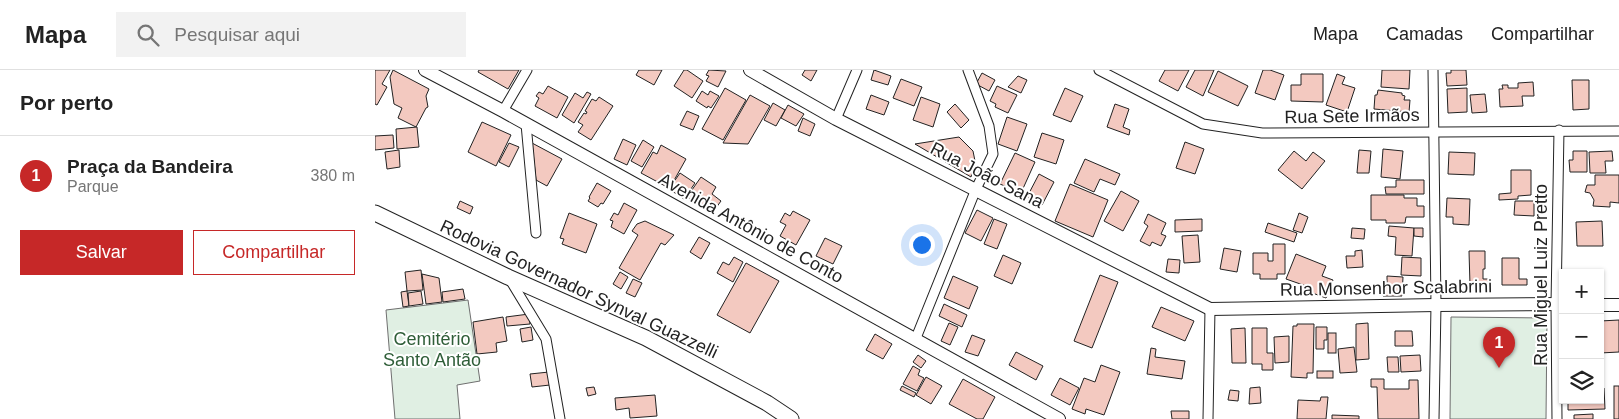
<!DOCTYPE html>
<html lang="pt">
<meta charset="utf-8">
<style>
body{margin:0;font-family:Helvetica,sans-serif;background:#f2f2f2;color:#222}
.controls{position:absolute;right:15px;bottom:15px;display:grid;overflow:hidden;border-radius:0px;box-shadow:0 1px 4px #0004}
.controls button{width:45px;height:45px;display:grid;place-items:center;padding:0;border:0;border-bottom:1px solid #e0e0e0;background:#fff;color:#222;font:25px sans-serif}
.you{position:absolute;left:546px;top:174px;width:18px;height:18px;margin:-12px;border:4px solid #fff;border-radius:50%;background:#1a73e8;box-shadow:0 0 0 8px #1a73e833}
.badge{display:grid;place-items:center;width:32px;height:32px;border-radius:50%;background:#c62828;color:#fff;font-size:16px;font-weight:700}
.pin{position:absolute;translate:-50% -41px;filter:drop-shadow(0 1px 2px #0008)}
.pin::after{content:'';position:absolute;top:26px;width:18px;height:15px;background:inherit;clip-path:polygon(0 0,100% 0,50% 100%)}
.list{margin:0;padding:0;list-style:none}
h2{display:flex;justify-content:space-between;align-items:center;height:65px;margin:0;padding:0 20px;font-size:21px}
h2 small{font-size:16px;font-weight:400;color:#767676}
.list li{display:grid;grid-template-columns:32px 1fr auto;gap:15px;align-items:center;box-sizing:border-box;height:80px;padding:0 20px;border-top:1px solid #e0e0e0}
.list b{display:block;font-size:19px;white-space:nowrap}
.list p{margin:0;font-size:16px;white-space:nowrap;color:#767676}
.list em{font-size:16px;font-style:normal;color:#767676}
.actions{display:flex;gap:10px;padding:15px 20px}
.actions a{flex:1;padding:11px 0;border:1px solid #c62828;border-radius:0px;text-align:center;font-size:18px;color:#c62828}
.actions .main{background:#c62828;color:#fff}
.icon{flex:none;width:28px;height:28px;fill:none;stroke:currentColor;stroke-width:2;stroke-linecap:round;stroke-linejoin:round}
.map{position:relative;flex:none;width:1244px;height:349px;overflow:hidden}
header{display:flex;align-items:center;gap:30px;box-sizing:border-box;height:70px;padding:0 25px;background:#fff;border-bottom:1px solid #e0e0e0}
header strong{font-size:24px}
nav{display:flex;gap:28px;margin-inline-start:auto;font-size:18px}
.search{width:350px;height:45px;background:#f2f2f2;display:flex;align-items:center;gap:12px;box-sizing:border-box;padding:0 18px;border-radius:0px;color:#767676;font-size:19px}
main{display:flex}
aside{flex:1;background:#fff}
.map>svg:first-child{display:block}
</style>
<header>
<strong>Mapa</strong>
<div class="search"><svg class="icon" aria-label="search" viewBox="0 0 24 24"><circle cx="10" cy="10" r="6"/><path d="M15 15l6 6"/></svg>Pesquisar aqui</div>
<nav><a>Mapa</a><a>Camadas</a><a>Compartilhar</a></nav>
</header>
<main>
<aside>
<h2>Por perto<small></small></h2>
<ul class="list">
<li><span class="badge">1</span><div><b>Praça da Bandeira</b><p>Parque</p></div><em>380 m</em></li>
</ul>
<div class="actions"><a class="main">Salvar</a><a>Compartilhar</a></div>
</aside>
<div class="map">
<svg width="1244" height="349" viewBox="0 0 1244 349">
<rect width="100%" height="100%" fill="#fff"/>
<!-- green -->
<g fill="#e0efe3" stroke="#6f6f6f">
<path d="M93,230L105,311L82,315L85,349H20L11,240Z"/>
<path d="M1076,247L1172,248L1171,349H1075Z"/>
</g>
<!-- building -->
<g fill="#f3c9c0" stroke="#222">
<path d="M0,0H15L7,14L12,17L2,35L0,34Z"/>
<path d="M18,0L54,19L51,26L53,37L51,38L41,57L23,48L27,38L19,34L15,7Z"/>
<path d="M104,0H144L133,19L103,2Z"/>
<path d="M264,0H287L279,15L261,5Z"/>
<path d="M309,0H312L328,11L317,28L299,16Z"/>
<path d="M334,0L351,1L343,17L331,11L334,6L331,5Z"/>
<path d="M430,0H442L436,11L427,5Z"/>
<path d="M499,0L516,6L513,15L496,10Z"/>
<path d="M790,0H814L803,21L784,11Z"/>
<path d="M820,0H839L828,26L811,17Z"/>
<path d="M888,0H895L909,5L900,30L880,23Z"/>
<path d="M1007,0H1035L1034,19L1006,17Z"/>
<path d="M1076,0H1091L1092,15L1072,16L1071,3H1076Z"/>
<path d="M843,1L873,16L863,36L833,22Z"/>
<path d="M607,3L620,10L614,21L601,14Z"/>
<path d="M926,4H948V32L916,31V15H926Z"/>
<path d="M962,4L970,7L967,14L980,18L972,42L951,35Z"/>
<path d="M643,6L652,10L646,23L633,17Z"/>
<path d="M526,9L547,17L539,36L518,28Z"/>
<path d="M1197,10H1214V39L1198,40Z"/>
<path d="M1158,12L1159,26H1147L1148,36L1125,37L1124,19H1128L1127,15H1133V18H1143V13Z"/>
<path d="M173,16L193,27L182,48L160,36L164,28L161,26L164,22L168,24Z"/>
<path d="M622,16L642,25L633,43L620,37L621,34L615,31Z"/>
<path d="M350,18L371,30L348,70L327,59Z"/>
<path d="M690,18L708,26L696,52L678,45Z"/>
<path d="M1092,18V42L1073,43L1072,19Z"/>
<path d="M1003,20L1027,23V25L1030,26L1029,30H1035L1034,42L999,39L1000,25H1002Z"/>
<path d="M327,21L333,25L335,21L344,26L336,38L333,36L332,38L321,31Z"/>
<path d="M212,22L216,24L199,53L187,45L200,23L208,28Z"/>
<path d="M1110,24L1112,42L1097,43L1095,25Z"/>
<path d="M375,25L395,36L373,74L348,73Z"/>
<path d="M496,25L514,32L509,45L491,39Z"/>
<path d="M224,27L238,36L216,70L203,62L208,55L203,52L209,43L211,44L212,42L210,41L217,29L221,31Z"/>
<path d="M546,27L565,34L558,57L538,50Z"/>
<path d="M398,33L410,40L401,56L389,50Z"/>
<path d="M580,34L594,50L586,58L572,42Z"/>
<path d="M740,34L754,39L748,57L755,60L754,65L732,57Z"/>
<path d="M413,35L429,44L421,56L406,48Z"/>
<path d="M312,41L324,46L318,60L305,55Z"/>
<path d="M632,47L652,54L642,81L623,74Z"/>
<path d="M428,48L440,54L435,66L423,61Z"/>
<path d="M107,52L136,65L121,96L93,82Z"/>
<path d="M42,57L44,77L22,79L21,59Z"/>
<path d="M667,63L689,70L681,94L659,87Z"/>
<path d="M18,65L19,78L0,80V66Z"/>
<path d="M584,67L598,81L600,91L596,107L540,74Z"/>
<path d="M248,69L261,75L252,95L239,89Z"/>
<path d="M268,70L279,77L267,97L256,91Z"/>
<path d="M810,72L829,79L820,104L801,98Z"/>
<path d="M134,73L144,77L134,97L124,92Z"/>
<path d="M157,73L187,89L172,116L161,110Z"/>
<path d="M286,75L311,89L297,114L295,113L292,117L266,103L278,82L282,84Z"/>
<path d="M1008,79L1028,81L1025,109L1006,107Z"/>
<path d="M24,80L25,97L12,99L10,82Z"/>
<path d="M984,80L996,81L994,103H982Z"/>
<path d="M919,81L931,91L938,82L950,91L927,119L903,100Z"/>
<path d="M1198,81H1212V102H1195L1194,90H1198Z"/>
<path d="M1237,81L1238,91H1230L1231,103H1215L1214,82Z"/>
<path d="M1074,82L1100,83L1099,105L1073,104Z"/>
<path d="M640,83L660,92L646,123L625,114Z"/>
<path d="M710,89L745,104L740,115L725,109L719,122L699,113Z"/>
<path d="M1136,100H1156V125L1143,126V129L1124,130V124L1136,123Z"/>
<path d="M305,103L320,113L309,129L294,119Z"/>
<path d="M664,104L679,112L667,135L652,127Z"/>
<path d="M1220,105H1244V133L1235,132V137L1218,136L1219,130L1215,123L1210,122L1212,115H1220Z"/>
<path d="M326,107L341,117L337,124L346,131L338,142L330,136L328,139L312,127Z"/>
<path d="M1021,110H1049V124H1011L1010,117H1021Z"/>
<path d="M222,113L236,121L228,134L226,133L223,137L213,131L215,128L214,127Z"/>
<path d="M695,114L733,130L718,167L680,151Z"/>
<path d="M746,121L764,131L748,161L729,151Z"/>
<path d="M996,125H1029V128H1042V136H1049V147H1031L1030,153H1011V150H996Z"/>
<path d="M1072,128L1095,129L1094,155L1078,154V147H1071Z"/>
<path d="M85,131L98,137L95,144L82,138Z"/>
<path d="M1140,131H1159V146L1139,145Z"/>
<path d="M249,133L262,140L249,164L236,157L238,151L235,150L239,143L243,145Z"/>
<path d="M602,140L618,148L606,171L590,163Z"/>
<path d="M418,141L435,150L421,175L405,166L411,155L405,152L410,143L415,146Z"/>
<path d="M194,143L222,154L211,183L187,174L189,169L185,168Z"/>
<path d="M924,143L933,147L927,163L918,160Z"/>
<path d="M773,144L791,153L786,164L791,166L786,176L777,172L775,176L765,171L773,156L769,153Z"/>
<path d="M619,149L632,154L622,179L609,174Z"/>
<path d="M827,149V161L800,162V150Z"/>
<path d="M270,151L299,165L290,175L286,173L265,210L244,198L263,165L257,161L262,154Z"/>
<path d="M1227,151L1228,176H1202L1201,152Z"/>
<path d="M893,153L922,163L919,172L890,162Z"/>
<path d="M1014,156L1039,158L1037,186L1020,185L1021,167L1013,166Z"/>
<path d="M977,158L990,159L989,169L976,168Z"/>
<path d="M1039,158H1048V167L1039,166Z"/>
<path d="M823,165L825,192L809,193L807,166Z"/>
<path d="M324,167L335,173L326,189L315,182Z"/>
<path d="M450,168L467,176L458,194L441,186Z"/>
<path d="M898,174H910V204H902V209H885V204H878V183H893V191H898Z"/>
<path d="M849,178L866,181L862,202L845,199Z"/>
<path d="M987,180L988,197L972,198L971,186H980V181Z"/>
<path d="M1094,181H1110V199H1108V209H1114V215H1095Z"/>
<path d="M921,184L951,196L947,206L958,210L951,228L932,221L934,217L911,209Z"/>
<path d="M628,185L646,193L637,214L619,206Z"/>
<path d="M359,187L368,192L358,212L342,203L348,192L354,195Z"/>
<path d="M1027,187L1046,188V206L1026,205Z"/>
<path d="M1127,188H1144V209H1152V215H1127Z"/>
<path d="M793,189L805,190L804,203L791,202Z"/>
<path d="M371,193L404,211L375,263L342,245Z"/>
<path d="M46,200L48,220L32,221L30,202Z"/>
<path d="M245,202L253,207L246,219L238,214Z"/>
<path d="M47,204L64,208L67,232L51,234Z"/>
<path d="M725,205L743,212L717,278L699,271Z"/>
<path d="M578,206L603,217L594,239L569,228Z"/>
<path d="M1012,206L1028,207L1027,226H1008V217H1012Z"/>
<path d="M258,209L267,213L260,227L251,223Z"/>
<path d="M88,219L90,229L68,232L67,222Z"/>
<path d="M32,221L34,236L28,237L26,222Z"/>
<path d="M46,221L48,234L34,236L33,223Z"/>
<path d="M569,234L592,245L587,257L564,246Z"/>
<path d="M786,237L819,251L810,271L777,257Z"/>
<path d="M154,244L155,254L132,256L131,247Z"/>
<path d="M128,247L132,271L121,273L122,282L102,284L98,252Z"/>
<path d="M1244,250V282L1225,283V251Z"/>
<path d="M574,253L583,257L575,275L566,271Z"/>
<path d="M993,253L994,289L981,290V254Z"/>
<path d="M922,254H939L938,303H932V308L916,307L918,256H922Z"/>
<path d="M156,257L158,270L147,272L145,259Z"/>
<path d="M941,257H952V270H949V279H941Z"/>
<path d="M870,258L871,293H857L856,259Z"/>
<path d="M877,258H892V283H898V300H887V294H877Z"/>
<path d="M1020,261H1037L1038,276H1020Z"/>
<rect x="953" y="263" width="8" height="20"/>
<path d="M500,264L517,274L508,289L491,280Z"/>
<path d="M597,265L610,270L603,286L590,282Z"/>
<path d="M914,266V292L900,293L899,267Z"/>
<path d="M979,277L982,302L965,303L963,279Z"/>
<path d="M776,278L781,279L780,287L810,291L807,309L772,304Z"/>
<path d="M641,282L668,296L661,310L634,295Z"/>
<path d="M543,285L551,291L546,298L538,292Z"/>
<path d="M1045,285L1046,301L1026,302L1025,286Z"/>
<path d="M1012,287H1023L1024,302H1013Z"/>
<path d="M726,295L745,302L729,345L711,339L710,344L697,339L709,308L720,312Z"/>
<path d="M538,296L545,300L543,305L549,308L542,321L528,314Z"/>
<rect x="942" y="301" width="16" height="7"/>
<path d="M174,302L175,315L157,317L155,304Z"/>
<path d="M551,307L567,316L556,334L541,325Z"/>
<path d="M685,308L704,318L695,335L676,325Z"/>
<path d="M588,309L620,327L608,349H602L574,334Z"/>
<path d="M996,309H1009V319H1034V310H1043L1044,349H1003L1002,317H996Z"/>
<path d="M527,316L541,323L539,327L525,320Z"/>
<rect x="1239" y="316" width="5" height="33"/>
<path d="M219,317L221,324L213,326L211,318Z"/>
<path d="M885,317L886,333L874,334L875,318Z"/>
<path d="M1225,318H1229L1230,339L1193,340V330H1225Z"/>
<path d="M855,320L864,321L863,331L853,330Z"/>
<path d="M280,325L282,346L255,348L254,338L241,340L240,328Z"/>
<path d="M946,327H953L951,349H922L923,330L945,331Z"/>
<path d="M796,341H814V349H797Z"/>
<path d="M1218,344V349H1199V345Z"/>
<path d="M957,345L984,346V349H957Z"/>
</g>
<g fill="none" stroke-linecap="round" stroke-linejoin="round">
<defs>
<g id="street">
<path d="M724,0L828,54L887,63L1244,61"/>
<path d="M1058,0L1061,235L1059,349"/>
<path d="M128,41L152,0"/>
<path d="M461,49L482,0"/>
<path d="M151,54L161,163"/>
<path d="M134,208L171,269L185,349"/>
<path d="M541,268L601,119L618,84L614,56L593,0"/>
<path d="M833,349L835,239"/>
<path d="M1182,349L1181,234L1184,60"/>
</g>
<g id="secondary">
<path d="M50,0L128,41L684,349"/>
<path d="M375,0L461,49L835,239L1061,235L1188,234"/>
<path d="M1225,235H1244"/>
</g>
<path id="primary" d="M0,143L133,207L271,268L392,333L416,349"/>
</defs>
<!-- street casing -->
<use href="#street" stroke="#222" stroke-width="11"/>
<!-- secondary casing -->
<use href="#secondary" stroke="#222" stroke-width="14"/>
<!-- primary casing -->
<use href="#primary" stroke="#222" stroke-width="17"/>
<!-- street -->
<use href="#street" stroke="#fff" stroke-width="9"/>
<!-- secondary -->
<use href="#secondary" stroke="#fff" stroke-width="12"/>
<!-- primary -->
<use href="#primary" stroke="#fff" stroke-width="15"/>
</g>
<g text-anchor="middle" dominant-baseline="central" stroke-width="4" stroke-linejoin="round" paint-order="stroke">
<!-- street labels -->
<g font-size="18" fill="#222" stroke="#fff">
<text transform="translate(977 46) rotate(-1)">Rua Sete Irmãos</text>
<text transform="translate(612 105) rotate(27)">Rua João Sana</text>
<text transform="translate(376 158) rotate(29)">Avenida Antônio de Conto</text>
<text transform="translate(1166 205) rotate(-90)">Rua Miguel Luiz Pretto</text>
<text transform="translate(1011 218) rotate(-1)">Rua Monsenhor Scalabrini</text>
<text transform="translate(204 219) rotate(25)">Rodovia Governador Synval Guazzelli</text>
</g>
<!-- park labels -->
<g font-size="18" fill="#2f5e38" stroke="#fff">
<text x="57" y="269">Cemitério<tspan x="57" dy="21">Santo Antão</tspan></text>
</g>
</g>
</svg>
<div class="controls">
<button>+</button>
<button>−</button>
<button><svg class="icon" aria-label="layers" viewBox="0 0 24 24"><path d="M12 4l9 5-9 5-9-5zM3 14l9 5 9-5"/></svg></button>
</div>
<div class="you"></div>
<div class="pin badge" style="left:1124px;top:298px">1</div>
</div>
</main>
